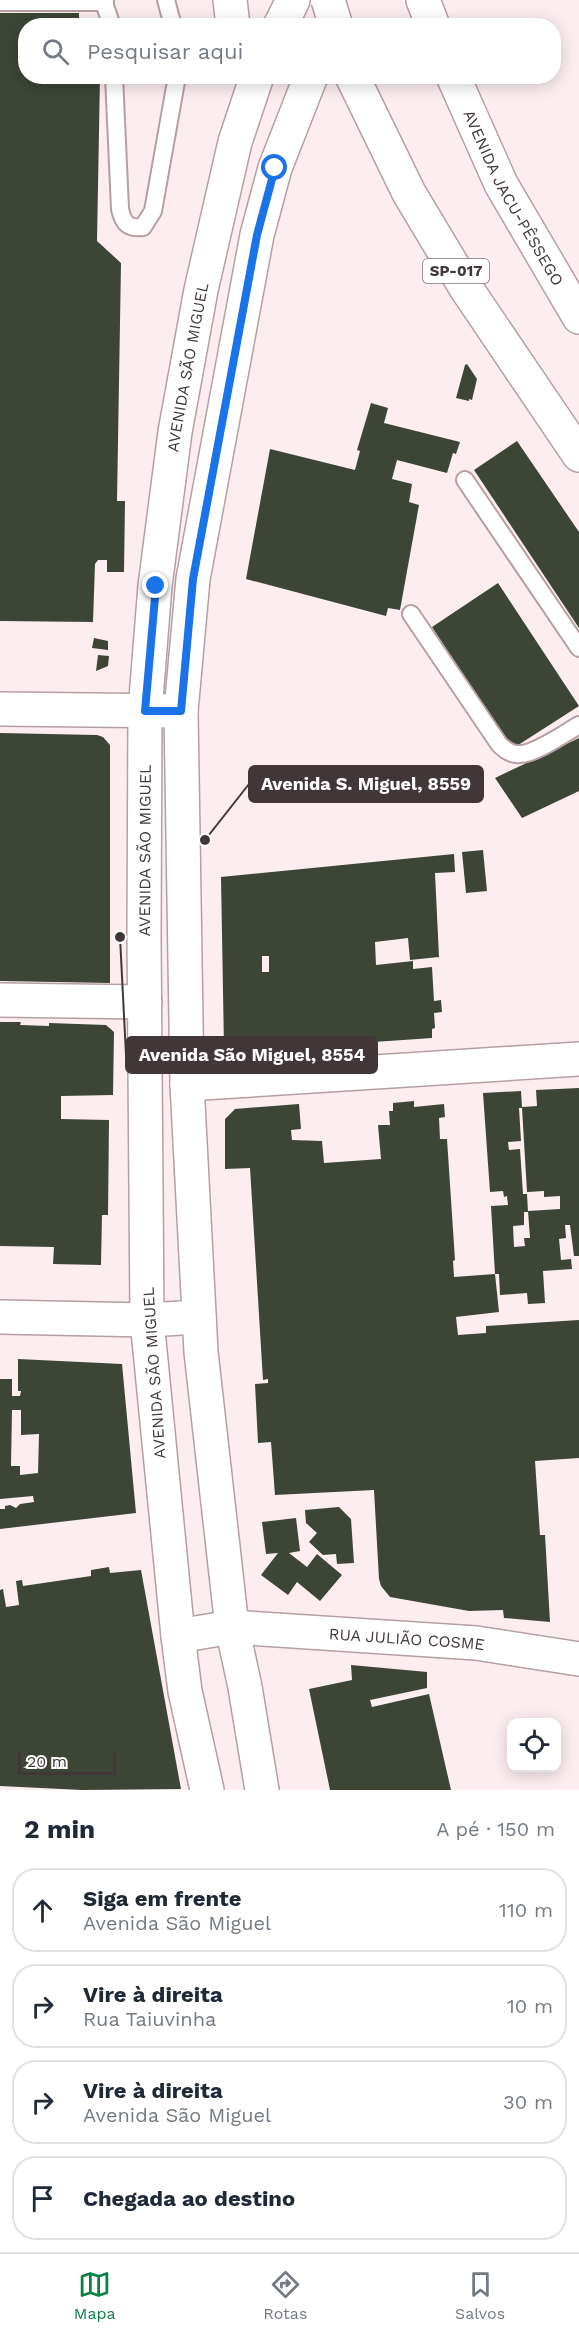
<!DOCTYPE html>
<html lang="pt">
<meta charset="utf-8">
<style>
body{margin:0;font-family:"Work Sans",sans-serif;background:#f2f2f3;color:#1f2937}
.controls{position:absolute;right:18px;bottom:18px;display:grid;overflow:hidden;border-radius:12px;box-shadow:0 3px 15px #0003}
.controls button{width:54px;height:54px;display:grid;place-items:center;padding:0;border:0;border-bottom:2px solid #e0e1e3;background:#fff;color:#1f2937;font:30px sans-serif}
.scale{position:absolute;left:18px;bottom:15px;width:98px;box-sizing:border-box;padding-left:6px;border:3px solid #413739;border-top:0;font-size:16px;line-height:21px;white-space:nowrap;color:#413739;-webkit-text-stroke:4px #fff;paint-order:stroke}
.stop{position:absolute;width:18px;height:18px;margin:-14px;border:4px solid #1a73e8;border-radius:50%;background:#fff}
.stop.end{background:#1a73e8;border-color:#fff;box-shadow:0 2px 6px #0008}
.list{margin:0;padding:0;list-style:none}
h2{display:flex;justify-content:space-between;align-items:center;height:78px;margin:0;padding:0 24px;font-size:26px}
h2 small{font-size:20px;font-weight:400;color:#747a83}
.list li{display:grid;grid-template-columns:39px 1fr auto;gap:18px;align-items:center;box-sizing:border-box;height:84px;margin:0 12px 12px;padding:0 12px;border:2px solid #e0e1e3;border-radius:24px}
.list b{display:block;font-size:22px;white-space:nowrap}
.list p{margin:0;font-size:20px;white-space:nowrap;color:#747a83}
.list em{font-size:20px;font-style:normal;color:#747a83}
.icon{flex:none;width:33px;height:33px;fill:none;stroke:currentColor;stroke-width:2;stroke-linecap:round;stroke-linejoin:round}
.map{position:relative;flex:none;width:579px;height:1790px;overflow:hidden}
.search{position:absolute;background:#fff;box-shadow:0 3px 15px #0003;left:18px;right:18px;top:18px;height:66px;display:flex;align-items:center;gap:15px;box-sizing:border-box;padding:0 21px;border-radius:24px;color:#747a83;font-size:22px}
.sheet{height:462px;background:#fff}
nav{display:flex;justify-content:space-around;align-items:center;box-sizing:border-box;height:84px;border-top:2px solid #e0e1e3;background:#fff;font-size:16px;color:#747a83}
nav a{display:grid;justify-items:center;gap:3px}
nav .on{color:#0b8043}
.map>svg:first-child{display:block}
</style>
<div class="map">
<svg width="579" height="1790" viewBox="0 0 579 1790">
<rect width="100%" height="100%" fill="#fceef0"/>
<!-- building -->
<g fill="#3c4536" fill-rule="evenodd">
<path d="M0,13H79V26H26V76H100L97,241L121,263L117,501H125L124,572H107V560H98L95,564L93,622L0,621Z"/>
<path d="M467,364L477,379L472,400L469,399V401L456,398L465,365Z"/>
<path d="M371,403L388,408L384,423L460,442L456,454L453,453L447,473L397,460L392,479L412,484L409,502L419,505L400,610L388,608L386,616L246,579L270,449L355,470L360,451L357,450Z"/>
<path d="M517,441L579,532V628L474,470Z"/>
<path d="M498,583L579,706L512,749L432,627Z"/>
<path d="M94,638L108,641V650L92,648Z"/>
<path d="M98,655L109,656L108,666L96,671Z"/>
<path d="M0,733L97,735L103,737L110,745V983L0,981Z"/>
<path d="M579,738V791L522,818L495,778Z"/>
<path d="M483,850L487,891L466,893L462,852Z"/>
<path d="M454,854L455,872L435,873L439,957L410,960L408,938L375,942L376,965L413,961V969L432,967L434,1001L441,1000L442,1012L434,1013L435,1028L432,1029V1038L229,1052L224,1048L221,877ZM262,956H269V972H262Z"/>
<path d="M0,1022H21L20,1025L49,1026V1023L106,1025L114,1032L113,1095L61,1096V1119L109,1120L108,1215H102L101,1265L53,1264L54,1247L0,1246Z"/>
<path d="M579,1088V1256H574L570,1225H565L566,1238L559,1239L561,1260L571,1259L572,1269L543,1271L545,1303L528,1304L527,1293L500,1295L499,1274H495L491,1206L508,1205L507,1196L504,1197L503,1191L490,1192L483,1093L521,1091L522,1107L537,1106L536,1090ZM519,1108H522L527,1192L544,1191V1197L560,1196V1209L528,1211L530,1238H524L525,1246L514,1247L513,1226L524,1225V1212H528L527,1194H523L520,1149L509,1150L508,1142L521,1141Z"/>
<path d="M414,1101V1107L444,1104L445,1117L439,1118L440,1139H447L455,1260L453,1261L454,1277L495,1274L499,1312L456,1317L458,1335L486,1333V1326L579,1320V1458L535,1461L540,1535H545L550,1622L504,1618L503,1610L469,1611L390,1597L381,1586L379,1579L374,1490L275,1495L271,1442L258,1443L255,1384L268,1383V1379L263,1380L250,1168L225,1169V1119L235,1109L299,1104L301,1129L291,1130L292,1140L322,1141L324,1163L381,1159L378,1125H390L389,1111H393V1103Z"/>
<path d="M18,1359L122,1364L136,1513L0,1529V1509H5V1506L10,1505L16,1508L20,1504L34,1502L33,1496L0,1499V1379H12V1396H20L21,1391H18ZM12,1410H21V1435L39,1434L38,1473L20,1475V1466H11Z"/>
<path d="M339,1507L351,1519L354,1563L337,1564L336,1554L323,1555L309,1542L317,1533L306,1523L305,1510Z"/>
<path d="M296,1518L300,1551L289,1553L307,1567L317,1554L342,1575L320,1601L297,1582L288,1595L261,1575L278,1553L266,1554L262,1522Z"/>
<path d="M109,1567L110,1573L141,1570L181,1789L82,1790L0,1786V1590L3,1589L6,1607L19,1605L16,1581L22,1580L23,1586L91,1576V1570Z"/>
<path d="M351,1665L427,1672V1688L370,1700L372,1707L429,1694L451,1790H330L309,1689L352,1680Z"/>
</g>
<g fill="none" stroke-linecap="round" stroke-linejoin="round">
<defs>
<g id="lane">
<path d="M103,0L112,26"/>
<path d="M166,0L173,26"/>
<path d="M0,2H105"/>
<path d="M114,76L120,209C123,223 128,229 143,227L153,211L177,76"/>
<path d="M465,480L579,648"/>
<path d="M411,614L499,744C505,750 511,755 520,754C535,754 565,733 579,725"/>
</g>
<g id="street">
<path d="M0,709L181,711"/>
<path d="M0,1000L145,1002"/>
<path d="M187,1084L579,1059"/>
<path id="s1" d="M178,1636L232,1627L476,1643L579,1659"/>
</g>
<path id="secondary" d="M0,1317L147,1320L199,1317"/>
<g id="primary">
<path d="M230,0L233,26"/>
<path d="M280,26L293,0"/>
<path id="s2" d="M207,1790L185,1691L178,1636L147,1320L144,936L145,711L155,586L175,432L201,290L235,142L257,76"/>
<path d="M262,1790L245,1687L232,1627L201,1352L187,1084L181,711L193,579L257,235L275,168L311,76"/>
</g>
<g id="highway">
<path d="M423,0L433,26"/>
<path d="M352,76L409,193L466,288L579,455"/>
<path id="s3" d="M453,76L501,184L579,317"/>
</g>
</defs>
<!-- lane casing -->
<use href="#lane" stroke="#b69fa3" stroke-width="20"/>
<!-- street casing -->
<use href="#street" stroke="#b69fa3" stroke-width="36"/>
<!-- secondary casing -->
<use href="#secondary" stroke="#b69fa3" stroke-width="36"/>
<!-- primary casing -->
<use href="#primary" stroke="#b69fa3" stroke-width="36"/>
<!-- highway casing -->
<use href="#highway" stroke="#b69fa3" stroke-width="36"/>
<!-- lane -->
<use href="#lane" stroke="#fff" stroke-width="16"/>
<!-- street -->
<use href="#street" stroke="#fff" stroke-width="33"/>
<!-- secondary -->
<use href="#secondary" stroke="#fff" stroke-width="33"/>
<!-- primary -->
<use href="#primary" stroke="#fff" stroke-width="33"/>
<!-- highway -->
<use href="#highway" stroke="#fff" stroke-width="33"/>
<defs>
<path id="highway-bridge" d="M328,0L336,26"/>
</defs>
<!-- highway-bridge casing -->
<use href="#highway-bridge" stroke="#b69fa3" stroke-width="36" stroke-linecap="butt"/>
<!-- highway-bridge -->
<use href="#highway-bridge" stroke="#fff" stroke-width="33"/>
</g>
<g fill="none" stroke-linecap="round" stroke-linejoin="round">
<!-- route -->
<path stroke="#1a73e8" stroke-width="8" d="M156,586L145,711H181L193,579L257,235L275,168"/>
</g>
<g text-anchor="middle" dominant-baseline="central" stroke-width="6" stroke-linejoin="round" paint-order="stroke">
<!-- shield labels -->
<rect fill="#fff" stroke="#7a7374" stroke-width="1.5" x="423" y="259" width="66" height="24" rx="4.5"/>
<g font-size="15" font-weight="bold" fill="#413739">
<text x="456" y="271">SP-017</text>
</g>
<!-- street labels -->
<g font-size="16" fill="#413739" stroke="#fff">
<text stroke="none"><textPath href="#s3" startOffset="136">AVENIDA JACU-PÊSSEGO</textPath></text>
<text stroke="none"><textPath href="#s2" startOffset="1430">AVENIDA SÃO MIGUEL</textPath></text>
<text stroke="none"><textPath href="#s2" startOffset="944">AVENIDA SÃO MIGUEL</textPath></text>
<text transform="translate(154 1373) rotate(-94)">AVENIDA SÃO MIGUEL</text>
<text stroke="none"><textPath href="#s1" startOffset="230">RUA JULIÃO COSME</textPath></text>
</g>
</g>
<!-- callouts -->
<path fill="none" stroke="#413739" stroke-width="2" d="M205 840L249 784M120 937L126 1055"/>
<g fill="#413739" stroke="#fff" stroke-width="2">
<circle cx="205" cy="840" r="6"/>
<circle cx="120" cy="937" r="6"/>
</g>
<g fill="#413739" stroke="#413739" stroke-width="2">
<rect x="249" y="766" width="234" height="36" rx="6"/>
<rect x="126" y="1037" width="251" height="36" rx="6"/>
</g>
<g font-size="18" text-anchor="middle" font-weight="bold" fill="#fff">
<text x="366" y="790">Avenida S. Miguel, 8559</text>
<text x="252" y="1061">Avenida São Miguel, 8554</text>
</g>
</svg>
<div class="controls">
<button><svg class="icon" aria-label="locate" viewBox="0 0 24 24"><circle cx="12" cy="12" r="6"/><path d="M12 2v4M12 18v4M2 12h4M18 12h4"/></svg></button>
</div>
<div class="scale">20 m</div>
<div class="stop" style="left:275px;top:168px"></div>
<div class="stop end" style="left:156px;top:586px"></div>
<div class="search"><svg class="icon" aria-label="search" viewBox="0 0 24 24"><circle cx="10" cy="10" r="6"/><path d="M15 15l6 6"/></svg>Pesquisar aqui</div>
</div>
<section class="sheet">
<h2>2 min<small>A pé · 150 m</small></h2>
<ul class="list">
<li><svg class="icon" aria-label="ahead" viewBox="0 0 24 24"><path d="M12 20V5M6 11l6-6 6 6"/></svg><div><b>Siga em frente</b><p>Avenida São Miguel</p></div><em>110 m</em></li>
<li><svg class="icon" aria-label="right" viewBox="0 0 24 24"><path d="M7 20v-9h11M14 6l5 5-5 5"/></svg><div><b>Vire à direita</b><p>Rua Taiuvinha</p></div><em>10 m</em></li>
<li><svg class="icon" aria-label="right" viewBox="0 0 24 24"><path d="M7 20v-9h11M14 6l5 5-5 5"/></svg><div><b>Vire à direita</b><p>Avenida São Miguel</p></div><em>30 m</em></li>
<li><svg class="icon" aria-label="arrive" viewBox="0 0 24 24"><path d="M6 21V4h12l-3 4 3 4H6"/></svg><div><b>Chegada ao destino</b></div></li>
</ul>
</section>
<nav>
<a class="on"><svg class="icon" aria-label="map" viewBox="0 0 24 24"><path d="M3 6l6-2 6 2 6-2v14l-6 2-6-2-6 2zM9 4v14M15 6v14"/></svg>Mapa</a>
<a><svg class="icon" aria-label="directions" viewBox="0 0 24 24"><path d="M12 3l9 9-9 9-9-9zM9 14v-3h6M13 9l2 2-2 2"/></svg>Rotas</a>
<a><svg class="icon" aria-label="saved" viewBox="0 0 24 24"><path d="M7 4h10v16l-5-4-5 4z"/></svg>Salvos</a>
</nav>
